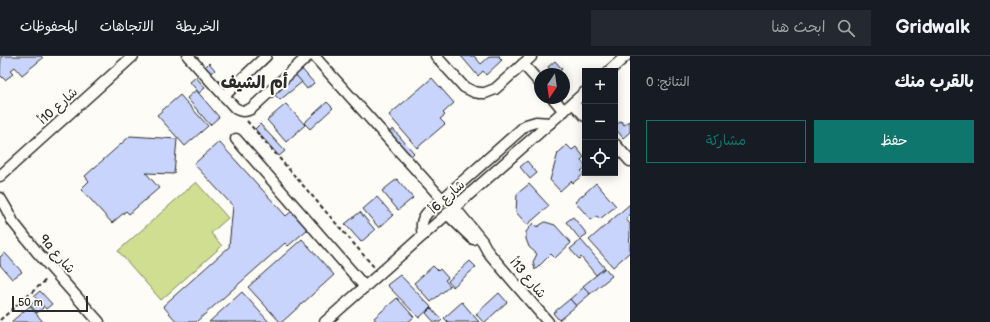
<!DOCTYPE html>
<html lang="ar">
<meta charset="utf-8">
<style>
body{margin:0;font-family:"Balsamiq Sans","Playpen Sans Arabic",sans-serif;background:#242831;color:#f1f3f6;direction:rtl}
.controls{position:absolute;right:12px;top:12px;display:grid;overflow:hidden;border-radius:0px;box-shadow:0 2px 10px #0003}
.controls button{width:36px;height:36px;display:grid;place-items:center;padding:0;border:0;border-bottom:1px solid #363941;background:#171b24;color:#f1f3f6;font:20px sans-serif}
.compass{position:absolute;left:534px;top:12px;width:36px;height:36px;border-radius:50%;background:#171b24;box-shadow:0 2px 10px #0003;rotate:193deg}
.scale{position:absolute;left:12px;bottom:10px;width:76px;box-sizing:border-box;padding-left:4px;border:2px solid #2b2b2b;border-top:0;font-size:11px;line-height:14px;white-space:nowrap;color:#2b2b2b;-webkit-text-stroke:3px #fdfcf7;paint-order:stroke}
.list{margin:0;padding:0;list-style:none}
h2{display:flex;justify-content:space-between;align-items:center;height:52px;margin:0;padding:0 16px;font-size:17px}
h2 small{font-size:13px;font-weight:400;color:#9ea1a6}
.actions{display:flex;gap:8px;padding:12px 16px}
.actions a{flex:1;padding:9px 0;border:1px solid #0f766e;border-radius:0px;text-align:center;font-size:14px;color:#0f766e}
.actions .main{background:#0f766e;color:#fff}
.icon{flex:none;width:22px;height:22px;fill:none;stroke:currentColor;stroke-width:2;stroke-linecap:round;stroke-linejoin:round}
.map{position:relative;flex:none;width:630px;height:266px;overflow:hidden;direction:ltr}
header{display:flex;align-items:center;gap:24px;box-sizing:border-box;height:56px;padding:0 20px;background:#171b24;border-bottom:1px solid #363941}
header strong{font-size:19px}
nav{display:flex;gap:22px;margin-inline-start:auto;font-size:14px}
.search{width:280px;height:36px;background:#242831;display:flex;align-items:center;gap:10px;box-sizing:border-box;padding:0 14px;border-radius:0px;color:#9ea1a6;font-size:15px}
main{display:flex}
aside{flex:1;background:#171b24}
.map>svg:first-child{display:block}
</style>
<header>
<strong>Gridwalk</strong>
<div class="search"><svg class="icon" aria-label="search" viewBox="0 0 24 24"><circle cx="10" cy="10" r="6"/><path d="M15 15l6 6"/></svg>ابحث هنا</div>
<nav><a>الخريطة</a><a>الاتجاهات</a><a>المحفوظات</a></nav>
</header>
<main>
<aside>
<h2>بالقرب منك<small>النتائج: 0</small></h2>
<ul class="list">
</ul>
<div class="actions"><a class="main">حفظ</a><a>مشاركة</a></div>
</aside>
<div class="map">
<svg width="630" height="266" viewBox="0 0 630 266">
<rect width="100%" height="100%" fill="#fdfcf7"/>
<filter id="ink" filterUnits="userSpaceOnUse"><feTurbulence type="fractalNoise" baseFrequency=".025" numOctaves="2"/><feDisplacementMap in="SourceGraphic" scale="8" xChannelSelector="R" yChannelSelector="G"/><feConvolveMatrix kernelMatrix="1 2 1 2 8 2 1 2 1" color-interpolation-filters="sRGB"/></filter>
<g filter="url(#ink)">
<!-- green -->
<path fill="#d0de92" stroke="#7e845e" d="M196,126L228,162L211,177L222,190L161,244L118,195Z"/>
<!-- building -->
<g fill="#c8d4fb" stroke="#2b2b2b">
<path d="M1,0H41L43,2L22,19L15,11L10,15L13,18L5,24L1,20L0,21Z"/>
<path d="M461,0H474L481,8L490,0H500L499,1L502,4L486,19L483,15L478,20Z"/>
<path d="M555,5L562,13L556,18H554L548,11Z"/>
<path d="M209,7L215,14L209,20L203,13Z"/>
<path d="M300,11L314,27L307,33L293,16Z"/>
<path d="M293,16L302,26L280,44L271,35Z"/>
<path d="M196,21L205,32L199,37L190,26Z"/>
<path d="M432,22L454,47L443,57L445,59L440,63L445,68L417,92L389,59Z"/>
<path d="M196,34L219,61L210,69L187,42Z"/>
<path d="M180,39L208,70L185,90L157,59Z"/>
<path d="M327,46L333,52L310,73L304,67Z"/>
<path d="M286,48L305,69L286,86L267,64Z"/>
<path d="M621,65L624,69L630,65V76L623,82L615,72V70Z"/>
<path d="M260,68L285,95L279,100L255,73Z"/>
<path d="M393,73L414,97L408,103L386,78Z"/>
<path d="M130,80L177,83L174,118L146,117L159,132L129,158L126,155L112,167L81,133L89,125L85,120Z"/>
<path d="M219,86L286,160L292,155L308,173L288,190L285,187L196,266H177L163,250L229,191L233,150L194,108Z"/>
<path d="M567,89L572,94L576,91L584,101L581,104L585,109V112L581,115L584,118L573,127L571,125L560,135L550,124L558,97Z"/>
<path d="M527,105L537,117L530,123L520,111Z"/>
<path d="M397,123L413,142L398,154L382,135Z"/>
<path d="M596,127L616,150L600,163L597,160L591,164L575,146Z"/>
<path d="M529,128L549,150L527,169L516,156L517,138Z"/>
<path d="M377,141L393,159L379,172L363,153Z"/>
<path d="M630,148V159L626,163L630,168V183L629,184L630,185V196L613,211L589,184Z"/>
<path d="M360,156L375,174L361,186L345,168Z"/>
<path d="M573,161L587,178L580,183L566,166Z"/>
<path d="M545,166L555,169L571,187L555,202L551,198L535,214L533,206L537,198L529,191L526,183V176L533,167L537,171Z"/>
<path d="M302,183L334,219L282,266H280L248,231Z"/>
<path d="M581,184L605,212L596,219L581,201L579,203L570,193Z"/>
<path d="M5,197L22,216L12,223L0,209V201Z"/>
<path d="M470,205L476,211L453,231L448,225Z"/>
<path d="M433,210L438,215L440,213L448,222L445,224L450,230L431,246L414,227Z"/>
<path d="M605,212L612,220L590,238L583,230Z"/>
<path d="M400,219L431,251L419,262L387,229Z"/>
<path d="M584,231L590,238L576,250L570,243Z"/>
<path d="M40,235L52,248L46,253L34,240Z"/>
<path d="M242,236L269,266H209Z"/>
<path d="M499,237L507,246L485,266H483L476,258Z"/>
<path d="M397,242L414,261L408,266H377L374,262Z"/>
<path d="M570,243L576,250L559,264L553,257Z"/>
<path d="M37,244L43,252L37,257L30,249Z"/>
<path d="M462,246L479,266H448L444,262Z"/>
<path d="M30,250L43,266H11Z"/>
<path d="M431,252L442,264L440,266H434L426,257Z"/>
</g>
<g fill="none" stroke-linecap="round" stroke-linejoin="round">
<defs>
<g id="minor">
<path d="M188,0L235,52C241,56 246,56 252,52L308,0"/>
<path d="M314,0L442,143"/>
<path d="M436,0L464,31L474,36L480,37H485L495,33L531,1"/>
<path d="M523,8L540,27"/>
<path d="M609,15L626,0"/>
<path d="M224,40L266,0"/>
<path d="M553,42L564,55"/>
<path d="M573,47L585,60"/>
<path d="M236,83L365,231"/>
<path d="M615,88L630,105"/>
<path d="M0,120L133,0"/>
<path d="M0,142L6,152L13,166L37,196L99,266"/>
<path d="M455,152L482,185L488,196L548,266"/>
<path d="M447,158L473,183"/>
<path d="M423,179C421,170 421,164 427,157L526,69L536,66L550,67"/>
<path d="M325,266L585,36"/>
</g>
</defs>
<!-- minor casing -->
<use href="#minor" stroke="#2b2b2b" stroke-width="13"/>
<!-- path -->
<g stroke="#2b2b2b" stroke-width="2" stroke-dasharray="4 3" stroke-linecap="butt">
<path d="M247,65L374,211"/>
<path d="M0,264L47,223"/>
</g>
<!-- minor -->
<use href="#minor" stroke="#fdfcf7" stroke-width="10"/>
</g>
</g>
<g text-anchor="middle" dominant-baseline="central" stroke-width="4" stroke-linejoin="round" paint-order="stroke">
<!-- street labels -->
<g font-size="13" fill="#2b2b2b" stroke="#fdfcf7">
<text transform="translate(58 50) rotate(-42)">شارع 10أ</text>
<text transform="translate(447 141) rotate(-42)">شارع 6أ</text>
<text transform="translate(57 198) rotate(49)">9a شارع</text>
<text transform="translate(528 222) rotate(50)">شارع 13أ</text>
</g>
<!-- district labels -->
<g font-size="17" font-weight="bold" fill="#2b2b2b" stroke="#fdfcf7">
<text x="254" y="27">أم الشيف</text>
</g>
</g>
</svg>
<div class="controls">
<button>+</button>
<button>−</button>
<button><svg class="icon" aria-label="locate" viewBox="0 0 24 24"><circle cx="12" cy="12" r="6"/><path d="M12 2v4M12 18v4M2 12h4M18 12h4"/></svg></button>
</div>
<svg class="compass" viewBox="-18 -18 36 36"><path d="M0-13l5 13h-10z" fill="#e53935"/><path d="M0 13l5-13h-10z" fill="#9ea1a6"/></svg>
<div class="scale">50 m</div>
</div>
</main>
